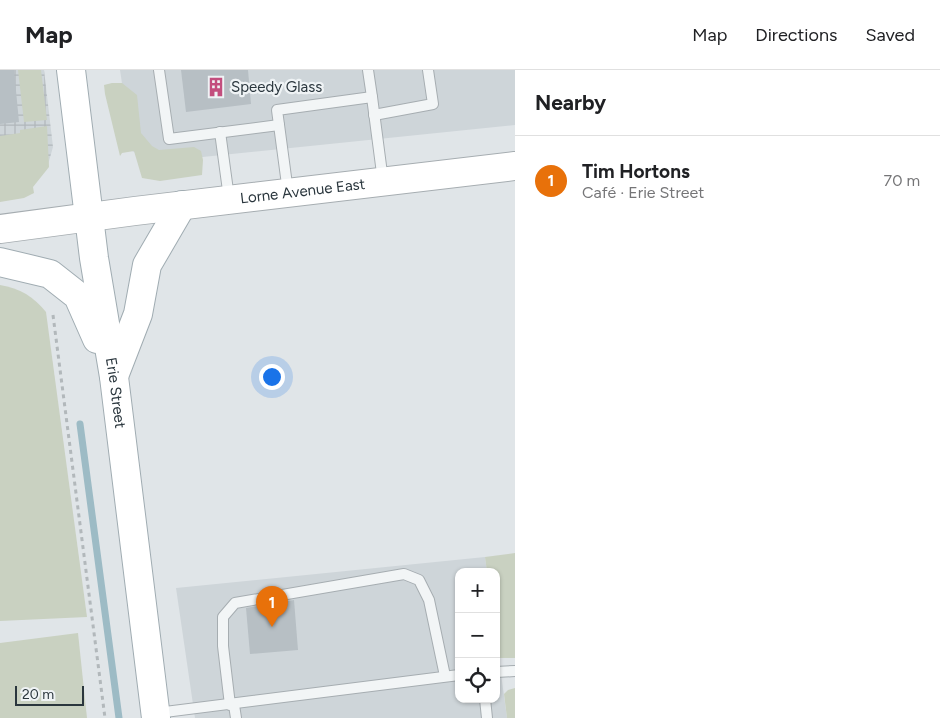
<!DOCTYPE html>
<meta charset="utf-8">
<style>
body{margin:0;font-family:Figtree,sans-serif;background:#f6f6f6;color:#202124}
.controls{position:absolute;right:15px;bottom:15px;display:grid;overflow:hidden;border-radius:10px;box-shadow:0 1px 4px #0004}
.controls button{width:45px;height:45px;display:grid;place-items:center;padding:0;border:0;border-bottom:1px solid #e0e0e0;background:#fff;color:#202124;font:25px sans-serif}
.scale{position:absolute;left:15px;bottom:12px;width:69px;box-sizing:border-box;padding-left:5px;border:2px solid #2a363d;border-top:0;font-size:14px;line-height:18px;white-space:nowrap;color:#2a363d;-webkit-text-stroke:4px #eff3f5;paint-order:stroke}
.you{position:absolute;left:271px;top:306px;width:18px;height:18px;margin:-12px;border:4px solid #fff;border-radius:50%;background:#1a73e8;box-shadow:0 0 0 8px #1a73e833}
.badge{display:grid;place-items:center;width:32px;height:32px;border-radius:50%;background:#111827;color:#fff;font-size:16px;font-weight:700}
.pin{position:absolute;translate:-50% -41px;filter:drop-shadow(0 1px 2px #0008)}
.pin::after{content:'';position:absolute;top:26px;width:18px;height:15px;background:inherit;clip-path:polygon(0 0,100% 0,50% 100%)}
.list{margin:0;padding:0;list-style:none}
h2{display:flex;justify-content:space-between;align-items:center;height:65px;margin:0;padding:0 20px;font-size:21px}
h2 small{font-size:16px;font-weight:400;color:#757577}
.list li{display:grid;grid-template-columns:32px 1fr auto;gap:15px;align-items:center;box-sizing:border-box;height:90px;padding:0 20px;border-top:1px solid #e0e0e0}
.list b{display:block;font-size:19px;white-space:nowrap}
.list p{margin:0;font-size:16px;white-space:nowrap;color:#757577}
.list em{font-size:16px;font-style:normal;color:#757577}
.icon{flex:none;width:28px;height:28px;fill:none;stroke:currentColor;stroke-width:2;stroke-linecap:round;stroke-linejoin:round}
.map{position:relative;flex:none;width:515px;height:648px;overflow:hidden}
header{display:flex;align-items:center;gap:30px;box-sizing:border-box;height:70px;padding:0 25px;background:#fff;border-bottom:1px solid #e0e0e0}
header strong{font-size:24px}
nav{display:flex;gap:28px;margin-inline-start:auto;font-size:18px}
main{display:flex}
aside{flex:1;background:#fff}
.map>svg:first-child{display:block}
</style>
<header>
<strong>Map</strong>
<nav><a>Map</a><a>Directions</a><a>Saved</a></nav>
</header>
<main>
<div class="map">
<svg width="515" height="648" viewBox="0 0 515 648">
<defs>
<pattern id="industrial-grid" width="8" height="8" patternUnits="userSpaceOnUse" patternTransform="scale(1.25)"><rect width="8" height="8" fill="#ced5d9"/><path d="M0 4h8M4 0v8" fill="none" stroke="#b1b7bb"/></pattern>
</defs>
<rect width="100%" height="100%" fill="#e0e5e8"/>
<!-- built -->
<g fill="#ced5d9">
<path d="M120,0H515V55L154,92L132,81Z"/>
<path d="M485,487L487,502H459V629H496V567L507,648H195L176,518Z"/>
</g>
<!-- industrial -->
<path fill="url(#industrial-grid)" d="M0,0H44L53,77L47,98L0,105Z"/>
<!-- green -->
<g fill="#c9d1c1">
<path d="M18,0H41L47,50L24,52Z"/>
<path d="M112,13H122L137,25L141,63L152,76L159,80L194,77L201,81L203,90L202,105L160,111L142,108L134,81L122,83L120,86L105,24L104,15Z"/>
<path d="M47,56L49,97L33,117L34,123L24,128L0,132V66L20,63V60Z"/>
<path d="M0,215C20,218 34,227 46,242L87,547L0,551Z"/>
<path d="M515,483V588H499L496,567V502H487L485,487Z"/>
<path d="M78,563L87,648H0V573Z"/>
<path d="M515,618V648H507L504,624L508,620Z"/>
</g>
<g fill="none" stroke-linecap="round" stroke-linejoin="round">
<!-- stream -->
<path stroke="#9dbbc5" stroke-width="7" d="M80,354L119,648"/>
</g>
<!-- building -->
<g fill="#b7bfc4">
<path d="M0,0H14L19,52L0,54Z"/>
<path d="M181,0H248L251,34L186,42Z"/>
<path d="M294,530L298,580L250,584L246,538Z"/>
</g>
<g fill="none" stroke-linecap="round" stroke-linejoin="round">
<defs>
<g id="lane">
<path d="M159,0L169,69L279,55"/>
<path d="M368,0L372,27"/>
<path d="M374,45L433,34L428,0"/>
<path d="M220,62L229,128"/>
<path d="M288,122L277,40L372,27L383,111"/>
<path d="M496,602L515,601"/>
<path d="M485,629L487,648"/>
<path d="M230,635L223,576V547L235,533L404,504L419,510L429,530L445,606"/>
<path d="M234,635L236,648"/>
<path d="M157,643L459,605"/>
</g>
<g id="secondary">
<path id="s1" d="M0,159L135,141L515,96"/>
</g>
<g id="primary">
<path id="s2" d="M71,0L94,188L114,307L156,648"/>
<path d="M0,192L50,204L78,226L97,269"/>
<path d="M114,306L138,244L147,195L182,135"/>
</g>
</defs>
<!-- lane casing -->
<use href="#lane" stroke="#a6adb1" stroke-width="12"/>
<!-- secondary casing -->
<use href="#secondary" stroke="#a6adb1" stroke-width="30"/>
<!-- primary casing -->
<use href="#primary" stroke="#a0acb2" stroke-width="30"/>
<!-- path -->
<path stroke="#b2b8bb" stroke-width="3" stroke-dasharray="4 4" stroke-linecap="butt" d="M53,245L105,648"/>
<!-- lane -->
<use href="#lane" stroke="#f2f5f6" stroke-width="10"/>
<!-- secondary -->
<use href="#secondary" stroke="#fff" stroke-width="28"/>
<!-- primary -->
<use href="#primary" stroke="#fff" stroke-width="28"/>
</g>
<!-- icons -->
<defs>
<symbol id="building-bare" viewBox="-9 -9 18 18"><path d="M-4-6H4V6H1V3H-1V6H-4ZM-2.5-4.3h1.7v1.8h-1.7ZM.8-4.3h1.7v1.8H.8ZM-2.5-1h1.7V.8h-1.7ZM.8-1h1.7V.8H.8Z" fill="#c34e7e" stroke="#eff3f5" stroke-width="2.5" paint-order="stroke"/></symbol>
</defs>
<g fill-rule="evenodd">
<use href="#building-bare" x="202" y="3" width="28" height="28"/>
</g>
<g text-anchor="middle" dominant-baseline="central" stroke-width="4.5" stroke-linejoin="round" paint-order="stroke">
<!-- poi labels -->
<g font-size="15" fill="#2a363d" stroke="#eff3f5" text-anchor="start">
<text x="231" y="17">Speedy Glass</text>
</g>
<!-- street labels -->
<g font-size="15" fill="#2a363d" stroke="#eff3f5">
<text stroke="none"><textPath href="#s1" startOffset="305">Lorne Avenue East</textPath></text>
<text stroke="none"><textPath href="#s2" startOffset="326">Erie Street</textPath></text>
</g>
</g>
</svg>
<div class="controls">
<button>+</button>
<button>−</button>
<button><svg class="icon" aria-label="locate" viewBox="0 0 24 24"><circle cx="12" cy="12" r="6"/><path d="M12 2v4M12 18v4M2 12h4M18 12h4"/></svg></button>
</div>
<div class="scale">20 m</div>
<div class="you"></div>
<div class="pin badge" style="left:272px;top:557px;background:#e8710a">1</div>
</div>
<aside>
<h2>Nearby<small></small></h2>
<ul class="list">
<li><span class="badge" style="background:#e8710a">1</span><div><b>Tim Hortons</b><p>Café · Erie Street</p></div><em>70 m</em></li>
</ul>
</aside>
</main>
